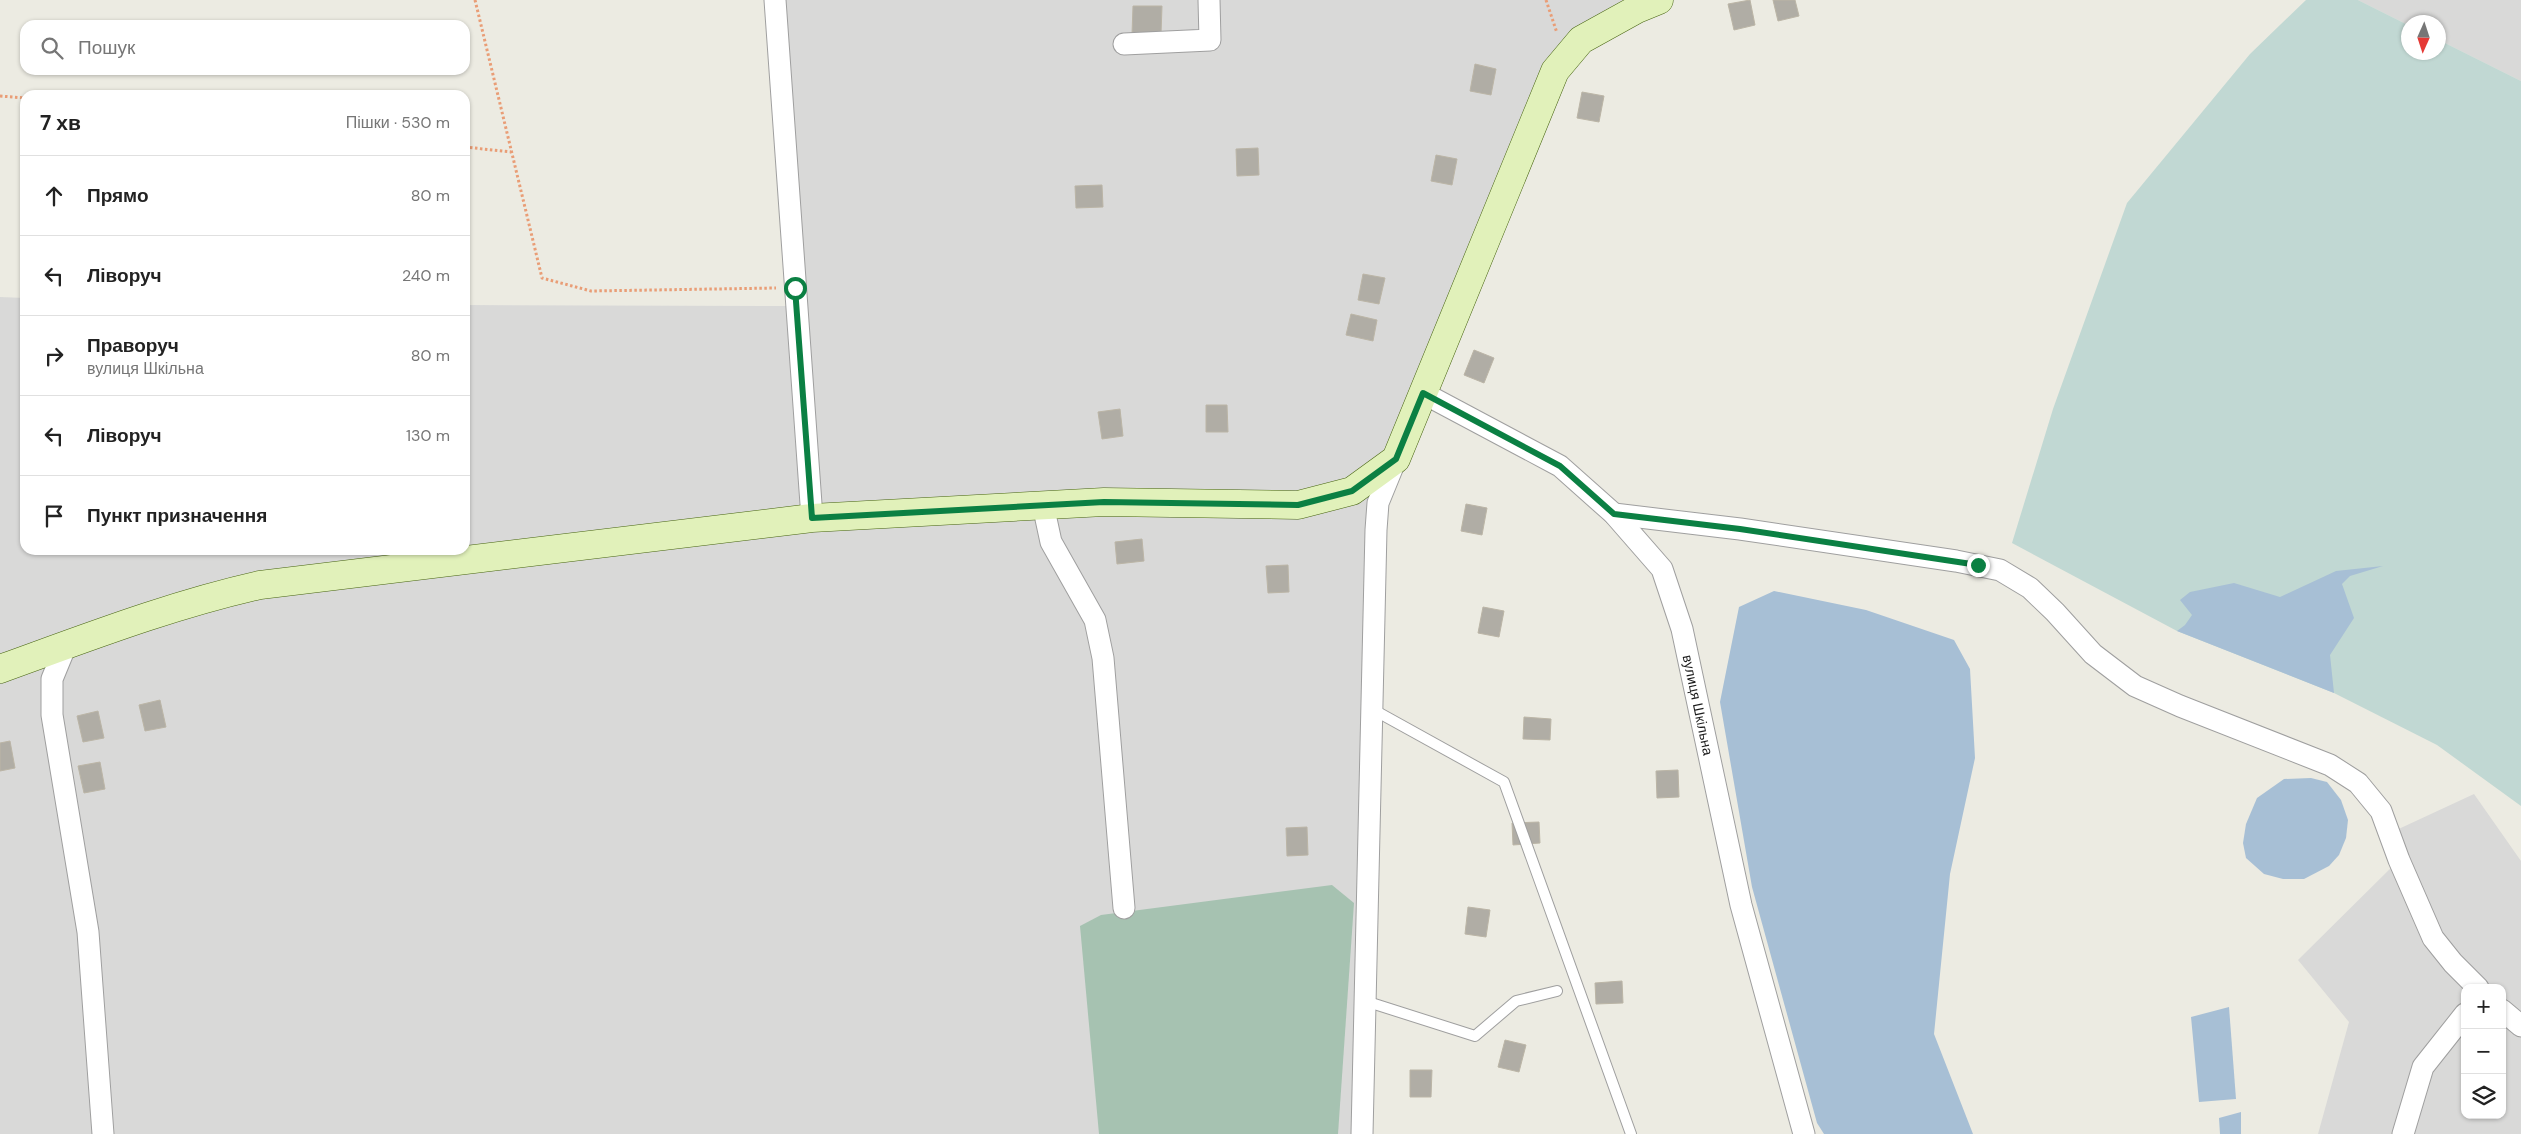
<!DOCTYPE html>
<html lang="uk">
<meta charset="utf-8">
<style>
body{margin:0;font-family:"DM Sans",sans-serif;background:#f6f6f6;color:#222}
.controls{position:absolute;right:15px;bottom:15px;display:grid;overflow:hidden;border-radius:10px;box-shadow:0 1px 4px #0004}
.controls button{width:45px;height:45px;display:grid;place-items:center;padding:0;border:0;border-bottom:1px solid #e0e0e0;background:#fff;color:#222;font:25px sans-serif}
.compass{position:absolute;left:2401px;top:15px;width:45px;height:45px;border-radius:50%;background:#fff;box-shadow:0 1px 4px #0004;rotate:183deg}
.stop{position:absolute;width:15px;height:15px;margin:-11px;border:4px solid #0b8043;border-radius:50%;background:#fff}
.stop.end{background:#0b8043;border-color:#fff;box-shadow:0 1px 5px #0008}
.list{margin:0;padding:0;list-style:none}
h2{display:flex;justify-content:space-between;align-items:center;height:65px;margin:0;padding:0 20px;font-size:21px}
h2 small{font-size:16px;font-weight:400;color:#767676}
.list li{display:grid;grid-template-columns:32px 1fr auto;gap:15px;align-items:center;box-sizing:border-box;height:80px;padding:0 20px;border-top:1px solid #e0e0e0}
.list b{display:block;font-size:19px;white-space:nowrap}
.list p{margin:0;font-size:16px;white-space:nowrap;color:#767676}
.list em{font-size:16px;font-style:normal;color:#767676}
.icon{flex:none;width:28px;height:28px;fill:none;stroke:currentColor;stroke-width:2;stroke-linecap:round;stroke-linejoin:round}
.map{position:relative;flex:none;width:2521px;height:1134px;overflow:hidden}
.search{position:absolute;background:#fff;box-shadow:0 1px 4px #0004;left:20px;top:20px;width:450px;height:55px;display:flex;align-items:center;gap:12px;box-sizing:border-box;padding:0 18px;border-radius:15px;color:#767676;font-size:19px}
.panel{position:absolute;background:#fff;box-shadow:0 1px 4px #0004;left:20px;top:90px;width:450px;height:465px;border-radius:15px}
.map>svg:first-child{display:block}
</style>
<div class="map">
<svg width="2521" height="1134" viewBox="0 0 2521 1134">
<rect width="100%" height="100%" fill="#ecebe2"/>
<!-- residential -->
<g fill="#d9d9d8" fill-rule="evenodd">
<path d="M775,0H1659L1581,40L1378,503L1362,1134H0V297L25,298V550H465V305L797,306Z"/>
<path d="M2358,0H2521V81L2439,40L2438,22H2408V25Z"/>
<path d="M2474,794L2521,861V1134H2318L2349,1022L2298,960L2399,860L2390,833ZM2465,988H2502V1115H2465Z"/>
</g>
<!-- wetland -->
<path fill="#c1d8d3" d="M2306,0H2358L2408,25V52H2438L2439,40L2521,81V806L2437,745L2334,693L2177,631L2012,543L2053,409L2127,203L2250,54Z"/>
<!-- cemetery -->
<path fill="#a6c2b1" d="M1332,885L1354,903L1338,1134H1099L1080,926L1101,915Z"/>
<!-- water -->
<g fill="#a7bfd5">
<path d="M2383,566L2350,576L2342,584L2354,618L2330,655L2334,693L2177,631L2185,625L2192,615L2180,600L2190,592L2234,583L2280,597L2336,571Z"/>
<path d="M1774,591L1866,610L1954,640L1970,669L1975,758L1950,874L1934,1034L1973,1134H1824L1817,1123L1752,887L1720,702L1739,607Z"/>
<path d="M2311,778L2327,782L2341,800L2348,820L2346,838L2339,855L2329,866L2304,879H2283L2264,874L2246,858L2243,843L2246,824L2257,798L2284,779Z"/>
<path d="M2229,1007L2236,1099L2199,1102L2191,1017Z"/>
<path d="M2241,1112V1134H2220L2219,1118Z"/>
</g>
<!-- building -->
<g fill="#b0ada5" stroke="#bbb5a6">
<path d="M1750,0L1755,25L1734,30L1728,4Z"/>
<path d="M1773,0H1795L1799,16L1778,21Z"/>
<path d="M1133,6H1162L1161,34H1132Z"/>
<path d="M1475,64L1496,69L1491,95L1470,91Z"/>
<path d="M1582,92L1604,96L1599,122L1577,118Z"/>
<path d="M1258,148L1259,175L1237,176L1236,149Z"/>
<path d="M1436,155L1457,159L1452,185L1431,181Z"/>
<path d="M1102,185L1103,207L1076,208L1075,186Z"/>
<path d="M1363,274L1385,278L1379,304L1358,300Z"/>
<path d="M1351,314L1377,320L1373,341L1346,335Z"/>
<path d="M1474,350L1494,358L1484,383L1464,375Z"/>
<path d="M1206,405H1227L1228,432H1206Z"/>
<path d="M1120,409L1123,436L1102,439L1098,412Z"/>
<path d="M1466,504L1487,508L1482,535L1461,531Z"/>
<path d="M1142,539L1144,561L1117,564L1115,542Z"/>
<path d="M1288,565L1289,592L1268,593L1266,566Z"/>
<path d="M1483,607L1504,611L1499,637L1478,633Z"/>
<path d="M160,700L166,727L145,731L139,705Z"/>
<path d="M98,711L104,738L83,742L77,716Z"/>
<path d="M1524,717L1551,719L1550,740L1523,739Z"/>
<path d="M10,741L15,768L0,771V743Z"/>
<path d="M100,762L105,789L84,793L78,766Z"/>
<path d="M1678,770L1679,797L1657,798L1656,771Z"/>
<path d="M1539,822L1540,843L1513,845L1512,823Z"/>
<path d="M1307,827L1308,855L1287,856L1286,828Z"/>
<path d="M1468,907L1490,910L1486,937L1465,934Z"/>
<path d="M1622,981L1623,1003L1596,1004L1595,983Z"/>
<path d="M1505,1040L1526,1045L1519,1072L1498,1067Z"/>
<path d="M1410,1070H1432L1431,1097H1410Z"/>
</g>
<g fill="none" stroke-linecap="round" stroke-linejoin="round">
<defs>
<g id="lane">
<path d="M1372,709L1504,782L1631,1134"/>
<path d="M1365,1001L1475,1036L1516,1001L1557,991"/>
</g>
<g id="street">
<path d="M775,0L812,518"/>
<path d="M1124,44L1210,40L1209,0"/>
<path d="M1423,393L1560,466L1614,514L1662,569L1682,629L1741,905L1804,1134"/>
<path d="M1043,505L1051,542L1095,620L1103,658L1124,908"/>
<path d="M1614,514L1740,529L1956,561L2000,570L2030,588L2055,612L2093,654L2135,686L2180,706L2330,765L2358,783L2381,811L2399,860L2433,938L2453,963L2478,988"/>
<path d="M66,645L52,679V715L88,932L103,1134"/>
<path d="M2502,1010L2521,1026"/>
<path d="M1362,1134L1376,530L1378,503L1396,459"/>
<path d="M2403,1134L2423,1067L2465,1014"/>
</g>
<path id="secondary" d="M0,669C86,638 171,605 260,585L812,518L1104,502L1298,505L1352,491L1396,459L1555,71L1581,40L1637,9L1659,0"/>
</defs>
<!-- lane casing -->
<use href="#lane" stroke="#9f9f9f" stroke-width="12"/>
<!-- street casing -->
<use href="#street" stroke="#9f9f9f" stroke-width="23"/>
<!-- secondary casing -->
<use href="#secondary" stroke="#476411" stroke-width="29"/>
<!-- path -->
<g stroke="#e99d76" stroke-width="3" stroke-dasharray="2.5 2.5" stroke-linecap="butt">
<path d="M475,0L542,278L591,291L776,288"/>
<path d="M1546,0L1557,33"/>
<path d="M0,96L25,98"/>
<path d="M465,147L511,152"/>
</g>
<!-- lane -->
<use href="#lane" stroke="#fff" stroke-width="10"/>
<!-- street -->
<use href="#street" stroke="#fff" stroke-width="21"/>
<!-- secondary -->
<use href="#secondary" stroke="#e1f1ba" stroke-width="28"/>
</g>
<g fill="none" stroke-linecap="round" stroke-linejoin="round">
<!-- route -->
<path stroke="#0b8043" stroke-width="6" d="M795,288L812,518L1104,502L1298,505L1352,491L1396,459L1423,393L1560,466L1614,514L1740,529L1978,565"/>
</g>
<g text-anchor="middle" dominant-baseline="central" stroke-width="4" stroke-linejoin="round" paint-order="stroke">
<!-- street labels -->
<g font-size="14" fill="#1b1b1b" stroke="#fff">
<text transform="translate(1698 705) rotate(78)">вулиця Шкільна</text>
</g>
</g>
</svg>
<div class="controls">
<button>+</button>
<button>−</button>
<button><svg class="icon" aria-label="layers" viewBox="0 0 24 24"><path d="M12 4l9 5-9 5-9-5zM3 14l9 5 9-5"/></svg></button>
</div>
<svg class="compass" viewBox="-18 -18 36 36"><path d="M0-13l5 13h-10z" fill="#e53935"/><path d="M0 13l5-13h-10z" fill="#767676"/></svg>
<div class="stop" style="left:795px;top:288px"></div>
<div class="stop end" style="left:1978px;top:565px"></div>
<div class="search"><svg class="icon" aria-label="search" viewBox="0 0 24 24"><circle cx="10" cy="10" r="6"/><path d="M15 15l6 6"/></svg>Пошук</div>
<section class="panel">
<h2>7 хв<small>Пішки · 530 m</small></h2>
<ul class="list">
<li><svg class="icon" aria-label="ahead" viewBox="0 0 24 24"><path d="M12 20V5M6 11l6-6 6 6"/></svg><div><b>Прямо</b></div><em>80 m</em></li>
<li><svg class="icon" aria-label="left" viewBox="0 0 24 24"><path d="M17 20v-9H6M10 6l-5 5 5 5"/></svg><div><b>Ліворуч</b></div><em>240 m</em></li>
<li><svg class="icon" aria-label="right" viewBox="0 0 24 24"><path d="M7 20v-9h11M14 6l5 5-5 5"/></svg><div><b>Праворуч</b><p>вулиця Шкільна</p></div><em>80 m</em></li>
<li><svg class="icon" aria-label="left" viewBox="0 0 24 24"><path d="M17 20v-9H6M10 6l-5 5 5 5"/></svg><div><b>Ліворуч</b></div><em>130 m</em></li>
<li><svg class="icon" aria-label="arrive" viewBox="0 0 24 24"><path d="M6 21V4h12l-3 4 3 4H6"/></svg><div><b>Пункт призначення</b></div></li>
</ul>
</section>
</div>
